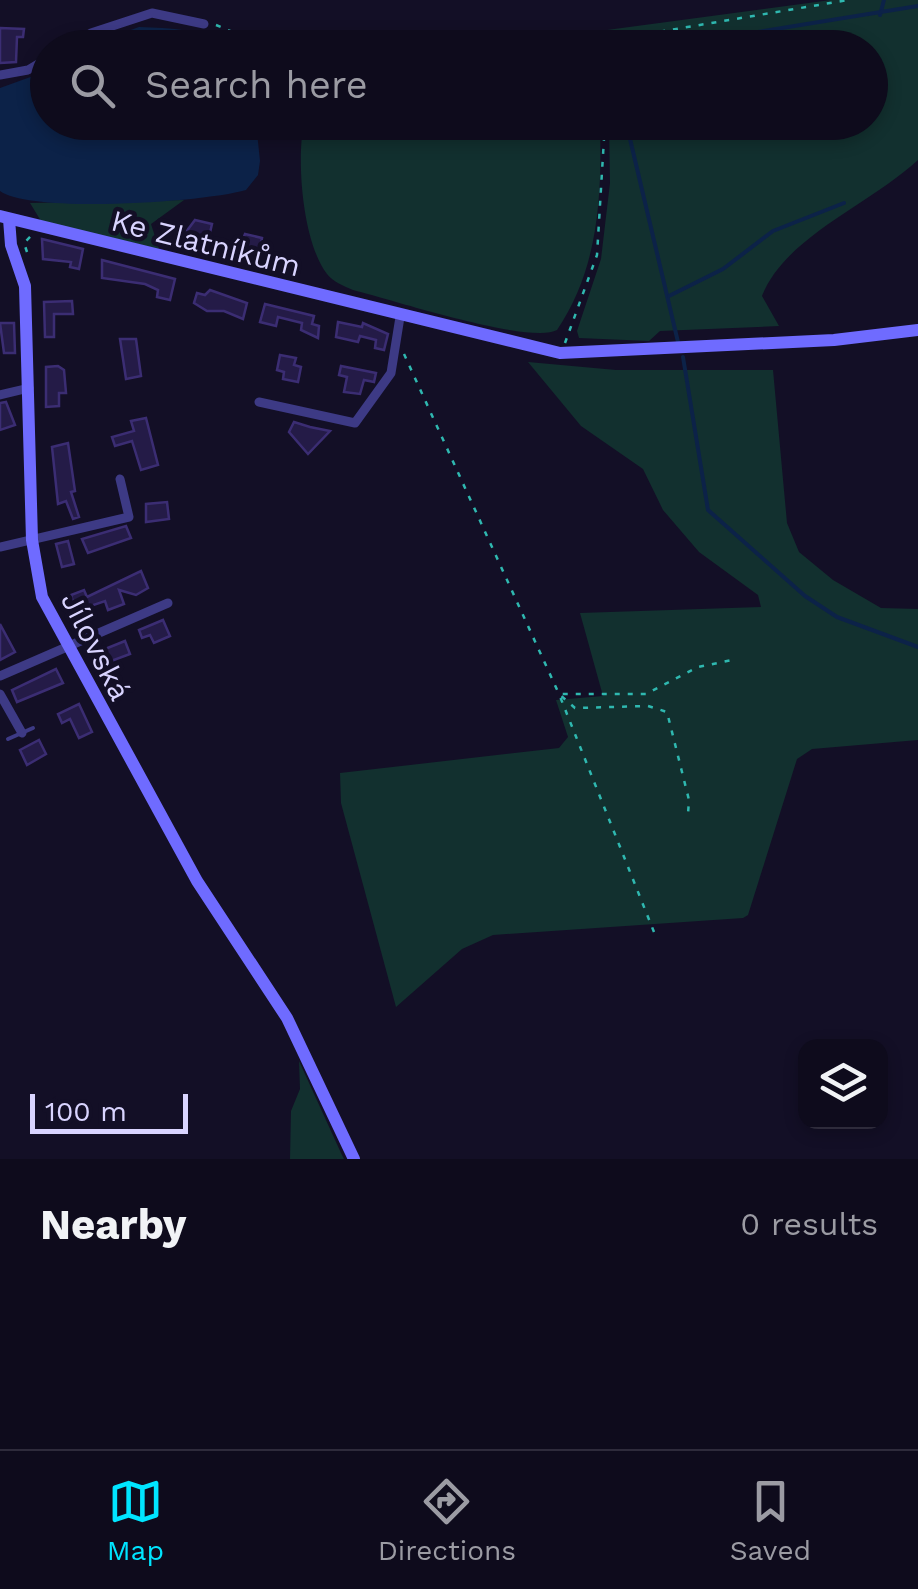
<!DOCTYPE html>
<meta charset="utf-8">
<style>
body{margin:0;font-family:"Work Sans",sans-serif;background:#171425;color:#f1f3f6}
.controls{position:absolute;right:30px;bottom:30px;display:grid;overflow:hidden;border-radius:20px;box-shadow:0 5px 15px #0003}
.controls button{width:90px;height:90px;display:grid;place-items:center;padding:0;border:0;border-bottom:2px solid #2e2b3b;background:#0e0b1c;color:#f1f3f6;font:50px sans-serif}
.scale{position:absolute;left:30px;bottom:25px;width:158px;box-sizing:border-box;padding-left:10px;border:5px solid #d9d4ff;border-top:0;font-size:28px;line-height:35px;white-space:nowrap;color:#d9d4ff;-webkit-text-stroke:8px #130f26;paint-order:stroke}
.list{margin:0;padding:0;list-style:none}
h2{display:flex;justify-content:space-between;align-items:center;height:130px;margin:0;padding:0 40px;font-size:42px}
h2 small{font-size:32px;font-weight:400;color:#9b9ba3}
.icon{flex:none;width:55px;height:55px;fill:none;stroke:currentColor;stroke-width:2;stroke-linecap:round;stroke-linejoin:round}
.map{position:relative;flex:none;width:918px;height:1159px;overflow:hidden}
.search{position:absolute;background:#0e0b1c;box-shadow:0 5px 15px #0003;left:30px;right:30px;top:30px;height:110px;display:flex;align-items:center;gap:25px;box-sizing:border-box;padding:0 35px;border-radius:55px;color:#9b9ba3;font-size:38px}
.sheet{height:290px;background:#0e0b1c}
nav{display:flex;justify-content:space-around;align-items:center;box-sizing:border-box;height:140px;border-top:2px solid #2e2b3b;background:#0e0b1c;font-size:28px;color:#9b9ba3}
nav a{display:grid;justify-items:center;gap:5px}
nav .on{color:#00e5ff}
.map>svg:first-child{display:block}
</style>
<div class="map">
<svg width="918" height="1159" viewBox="0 0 918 1159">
<rect width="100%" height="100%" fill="#130f26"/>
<!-- green -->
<g fill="#12302f">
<path d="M831,0H918V160C869,205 785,237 762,296L779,326L660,331L649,341L579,338L577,331L601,259L610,183L609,124L618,123L622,127L628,122H870V48L575,47L577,34Z"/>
<path d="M304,123H600C602,195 599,268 557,330C530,345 390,299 353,290C344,286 333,282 327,274C303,243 296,161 304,123Z"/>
<path d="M184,200L151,224L159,249L41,221L30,203Z"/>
<path d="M528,362L616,370H773L787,523L799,552L833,580L881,608L918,609V740L812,749L797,759L748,915L743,918L493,935L462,949L396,1007L341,803L340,773L559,748L568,737L556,700L603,696L580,613L761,607L758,595L699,552L663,510L643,469L581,426Z"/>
<path d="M299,1061L341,1153L344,1159H290L291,1111L300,1089Z"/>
</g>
<!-- water -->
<g fill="#0c2248">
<path d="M139,27C171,28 203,29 229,47H84Z"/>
<path d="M47,71L48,122L256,123L260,161L258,175L246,190C206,202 31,214 0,191V88Z"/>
</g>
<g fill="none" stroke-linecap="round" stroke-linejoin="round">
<!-- stream -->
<g stroke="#0c2248" stroke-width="4">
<path d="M880,15L884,0"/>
<path d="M659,48L918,6"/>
<path d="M626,122L678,342"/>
<path d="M669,296L723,269L773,231L844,203"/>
<path d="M683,357L708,510L805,596L837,617L918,647"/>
</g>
</g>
<!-- building -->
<g fill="#241b47" stroke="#3b2d73" stroke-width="2.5">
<path d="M0,28L24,29L23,37H17L16,62L0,63Z"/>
<path d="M195,220L212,224L209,237L186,232Z"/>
<path d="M245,234L262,238L258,261L232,256L237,238L243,239Z"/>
<path d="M42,239L83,249L79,269L70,267L71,262L43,259Z"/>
<path d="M102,260L175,279L170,300L157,297L158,290L145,284L102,278Z"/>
<path d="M210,290L247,303L243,319L224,311H207L194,303L197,293L205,295Z"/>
<path d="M72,301L73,314H54V337H45L44,302Z"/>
<path d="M265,304L314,316L312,324L319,326L318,338L301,330L302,323L278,317L276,326L260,322Z"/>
<path d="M338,322L362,327L363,323L388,334L384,350L375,348L376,340L360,336L358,342L336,337Z"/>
<path d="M0,323H14L15,353H4Z"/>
<path d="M120,339H136L141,376L126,379Z"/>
<path d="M280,355L296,358L294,365L301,367L298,382L283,379L284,372L277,370Z"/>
<path d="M58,366L64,370L66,393H59V406L46,407V367Z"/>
<path d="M341,366L376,373L374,382L364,380L360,394L344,392L347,377L339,375Z"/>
<path d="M6,402L15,425L0,430V403Z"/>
<path d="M146,418L158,465L141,470L132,441L115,446L112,437L134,431L131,421Z"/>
<path d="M294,422L310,427L330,431L308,454L289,432Z"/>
<path d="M68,443L75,491L71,492L79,517L73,519L66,501L58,504L52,447Z"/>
<path d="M167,502L169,519L146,522V504Z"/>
<path d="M126,526L131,538L88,553L82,539Z"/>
<path d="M68,541L74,564L62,567L56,544Z"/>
<path d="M141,571L148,588L136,595L119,590L124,604L108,610L105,601L76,611L71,595L84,590L87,597Z"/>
<path d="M163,620L170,636L154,643L150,635L142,638L139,630Z"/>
<path d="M0,624L15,652L0,660Z"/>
<path d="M125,641L130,654L111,661L113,669L104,672L100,660L108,657L105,649Z"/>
<path d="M56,669L63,683L17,702L12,690Z"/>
<path d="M79,704L92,732L79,738L70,719L62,723L58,714Z"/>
<path d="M39,740L46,754L27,765L20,750Z"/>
</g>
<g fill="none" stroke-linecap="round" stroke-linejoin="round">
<!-- path -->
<g stroke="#2fb8b0" stroke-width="2.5" stroke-dasharray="5 8" stroke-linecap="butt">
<path d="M216,25L235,33L251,48"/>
<path d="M505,48L658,32L848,0"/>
<path d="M27,252L24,243L33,234"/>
<path d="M565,343L597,255L605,122"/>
<path d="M404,354L559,694L575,708L648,706L667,712L689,800L688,814"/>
<path d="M654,932L559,694H646L698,667L737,659"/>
</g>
<!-- lane -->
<path stroke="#3d3a85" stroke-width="4" d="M8,739L33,728"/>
<!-- street -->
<g stroke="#3d3a85" stroke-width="9">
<path d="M66,48L91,33L152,13L204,24"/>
<path d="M0,75L28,70L48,58"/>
<path d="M0,395L29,388"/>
<path d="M259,402L355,423L391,373L400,317"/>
<path d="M0,547L129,517L120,479"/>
<path d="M0,676L168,603"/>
<path d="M0,694L22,733"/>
</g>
<!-- secondary -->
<g stroke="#6f6bff" stroke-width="12">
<path d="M0,216L560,353L834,340L918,330"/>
<path d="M9,219L11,245L25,286L32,540L42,597L197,881L287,1018L354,1159"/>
</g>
</g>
<g text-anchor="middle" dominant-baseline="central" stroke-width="9" stroke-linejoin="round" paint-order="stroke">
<!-- street labels -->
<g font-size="30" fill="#d9d4ff" stroke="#130f26">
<text transform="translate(206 243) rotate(14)">Ke Zlatníkům</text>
<text transform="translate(96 646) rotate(63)">Jílovská</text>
</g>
</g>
</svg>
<div class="controls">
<button><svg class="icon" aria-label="layers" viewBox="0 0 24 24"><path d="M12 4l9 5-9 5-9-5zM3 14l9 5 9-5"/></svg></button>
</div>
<div class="scale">100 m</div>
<div class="search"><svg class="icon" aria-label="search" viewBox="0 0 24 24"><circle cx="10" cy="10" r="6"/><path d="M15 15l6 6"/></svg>Search here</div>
</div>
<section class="sheet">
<h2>Nearby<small>0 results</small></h2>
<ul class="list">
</ul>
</section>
<nav>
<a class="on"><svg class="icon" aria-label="map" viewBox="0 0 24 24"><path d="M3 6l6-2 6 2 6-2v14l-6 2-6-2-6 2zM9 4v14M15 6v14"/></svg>Map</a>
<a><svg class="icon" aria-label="directions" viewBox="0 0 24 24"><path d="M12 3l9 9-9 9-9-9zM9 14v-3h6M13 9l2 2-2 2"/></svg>Directions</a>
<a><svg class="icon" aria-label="saved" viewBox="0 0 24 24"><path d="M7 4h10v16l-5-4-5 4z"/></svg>Saved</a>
</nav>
